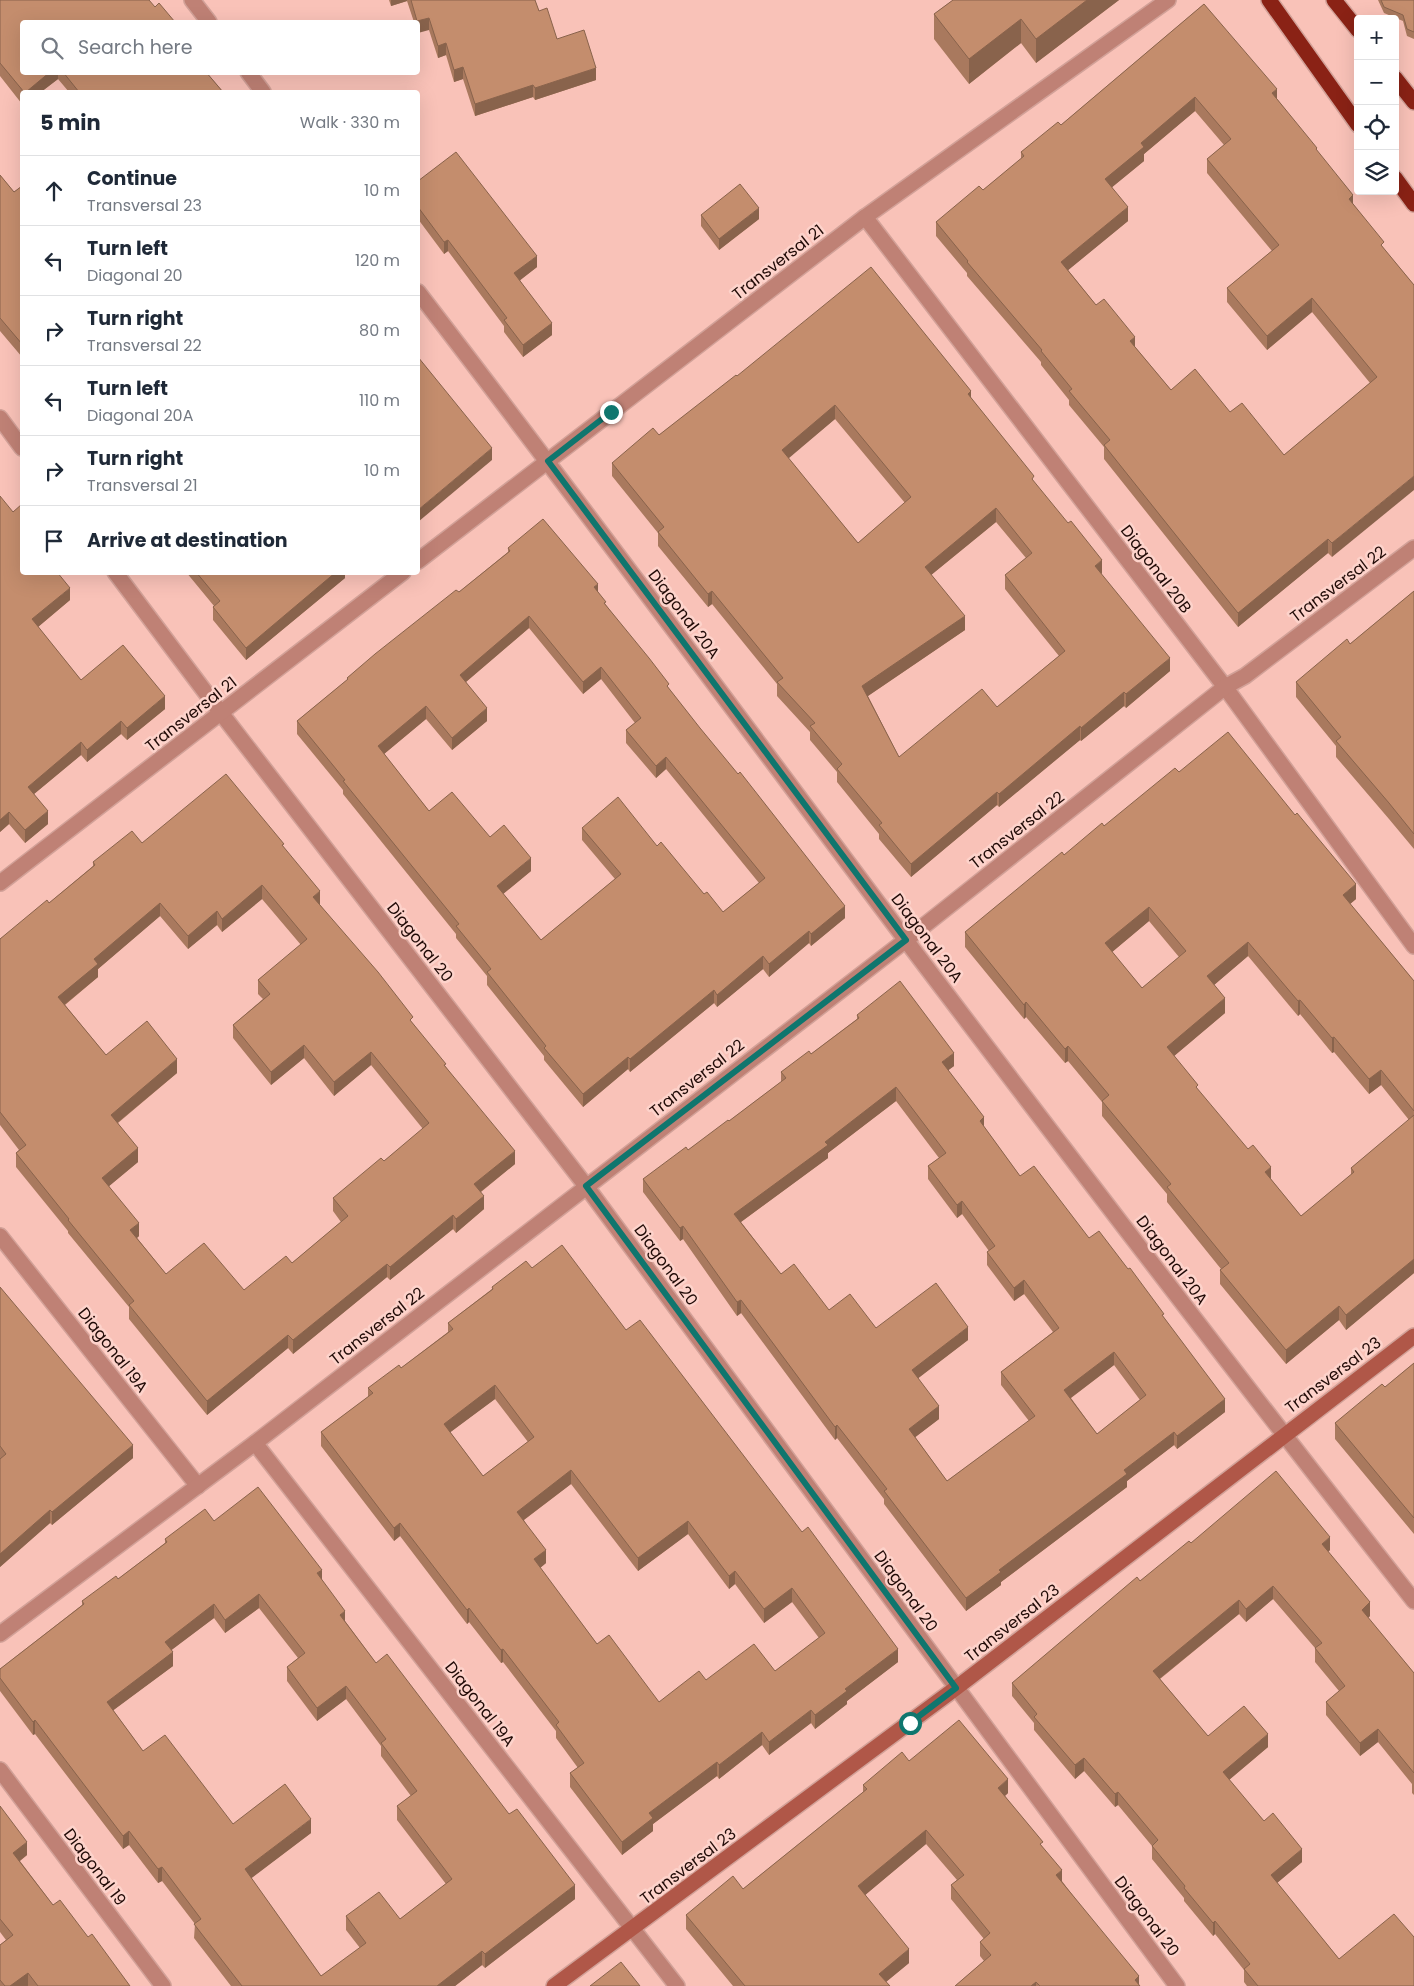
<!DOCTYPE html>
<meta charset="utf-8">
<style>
body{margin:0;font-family:Poppins,sans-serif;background:#f6f6f7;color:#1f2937}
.controls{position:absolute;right:15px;top:15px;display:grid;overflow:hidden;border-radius:5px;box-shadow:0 5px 20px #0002}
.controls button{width:45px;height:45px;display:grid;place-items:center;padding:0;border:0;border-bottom:1px solid #e0e1e3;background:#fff;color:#1f2937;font:25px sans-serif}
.stop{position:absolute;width:15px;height:15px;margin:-11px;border:4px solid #0f766e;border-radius:50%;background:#fff}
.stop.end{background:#0f766e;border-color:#fff;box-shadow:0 1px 5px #0008}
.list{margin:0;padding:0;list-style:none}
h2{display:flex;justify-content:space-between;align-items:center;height:65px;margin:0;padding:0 20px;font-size:21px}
h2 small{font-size:16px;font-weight:400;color:#747a83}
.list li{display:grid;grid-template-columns:32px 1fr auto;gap:15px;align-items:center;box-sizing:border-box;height:70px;padding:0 20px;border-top:1px solid #e0e1e3}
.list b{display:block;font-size:19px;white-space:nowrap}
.list p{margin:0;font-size:16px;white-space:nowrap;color:#747a83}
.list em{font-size:16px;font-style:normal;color:#747a83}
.icon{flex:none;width:28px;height:28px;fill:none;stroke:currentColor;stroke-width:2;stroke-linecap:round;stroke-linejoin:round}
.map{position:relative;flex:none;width:1414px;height:1986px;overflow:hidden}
.search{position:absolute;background:#fff;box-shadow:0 5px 20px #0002;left:20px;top:20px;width:400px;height:55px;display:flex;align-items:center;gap:12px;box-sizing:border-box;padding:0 18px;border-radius:5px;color:#747a83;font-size:19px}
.panel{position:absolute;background:#fff;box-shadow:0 5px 20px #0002;left:20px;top:90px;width:400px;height:485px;border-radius:5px}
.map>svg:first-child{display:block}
</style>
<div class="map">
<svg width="1414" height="1986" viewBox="0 0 1414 1986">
<rect width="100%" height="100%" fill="#f9c2b8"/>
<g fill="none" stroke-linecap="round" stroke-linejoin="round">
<defs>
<g id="street">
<path d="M192,0L209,22"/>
<path d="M248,72L263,92"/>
<path d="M865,217L1225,687L1414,946"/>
<path d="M418,292C583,506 743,723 905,939C1073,1161 1242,1382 1414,1601"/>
<path d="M0,418L22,448"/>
<path d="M418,561L865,217L1168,0"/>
<path d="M115,572L221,713L586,1186L1177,1986"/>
<path d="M0,883L403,572"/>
<path d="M0,1236L198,1486"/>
<path d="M255,1443L677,1986"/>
<path d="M0,1634L255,1443L906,940L1225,687L1245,676L1414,548"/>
<path d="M0,1770L163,1986"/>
</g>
<path id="secondary" d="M554,1986L956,1688L1414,1336"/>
<g id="highway">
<path d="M1269,0L1358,125"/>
<path d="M1334,0L1358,30"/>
<path d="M1395,78L1414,102"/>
<path d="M1395,178L1414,204"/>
</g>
</defs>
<!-- street casing -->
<use href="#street" stroke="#d2a198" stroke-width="18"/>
<!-- secondary casing -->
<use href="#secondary" stroke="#d2a198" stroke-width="18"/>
<!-- highway casing -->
<use href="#highway" stroke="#d2a198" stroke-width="18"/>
<!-- street -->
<use href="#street" stroke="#bf8175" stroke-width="15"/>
<!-- secondary -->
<use href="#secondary" stroke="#b05748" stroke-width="15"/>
<!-- highway -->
<use href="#highway" stroke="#8a2215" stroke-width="15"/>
</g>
<!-- wall -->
<g fill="#a9795e" fill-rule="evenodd">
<path d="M0,0L155,7L175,22L22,72H206L223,92H69L58,79L41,92H22V104L0,76Z"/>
<path d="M389,0H535L539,11L557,39L596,80L535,100L533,97L475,116L463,79L454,82L446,55L438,58L429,30L418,22H414L407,1L391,6Z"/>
<path d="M953,0H1119L1036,63L1021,43L969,84L934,39V14Z"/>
<path d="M1378,0H1414V39L1407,36L1403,21L1384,13Z"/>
<path d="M1204,4L1317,151L1384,249L1414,285L1332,557L1328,553L1238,627L1104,459V447L1069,405V400L1041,365V362L967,276V273L936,236V222L983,190L1021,159V152L1061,125ZM1195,111L1224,145L1207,159V173L1272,251L1227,288V302L1267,350L1312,312L1370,383L1284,455L1230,412L1171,390L1135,347L1096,305L1068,270L1128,221L1112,187L1144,161V154Z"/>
<path d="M0,175L14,192L22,186V357L0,331Z"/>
<path d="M418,181L537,267L520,280L552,335L523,357L504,332V326L448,251L444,254L418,219Z"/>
<path d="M701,215L759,219L719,250L701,226Z"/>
<path d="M737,376L971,398L1102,573L1101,574L1170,671L1126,708L1124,706L1081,741L1080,740L999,807L997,805L911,877L879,839V834L837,782V772L810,740V732L777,696V684L712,604L708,607L658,546V533L612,476V463L659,435ZM835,419L905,503L858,543L788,458ZM996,522L1026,558L1005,575V589L1059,656L997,707L899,757L868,696L965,630L931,575Z"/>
<path d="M508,548L598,592L606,605L669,689L845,918L811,946L809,943L769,977L763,969L717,1007L714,1003L630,1072L628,1069L583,1107L544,1060V1056L487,985V976L456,938V934L343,794V790L297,734V721L347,680V678L459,592L508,552ZM529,628L583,694L601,679L635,723L626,730V743L656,778L666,769L759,883L723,912L704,894L657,846L582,828V840L615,879L541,940L503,894L531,871L490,837L429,811L384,754L426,719L452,750L487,721L466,682Z"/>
<path d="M22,572L70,600L38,627L81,680L165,709L127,740L121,734L87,762L81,755L34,794L48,824L25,843L9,824L0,832Z"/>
<path d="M186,572H347L345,574V578L246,660L213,620V607L214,606Z"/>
<path d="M1414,591V849L1389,819L1336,757V746L1296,697V682L1350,644Z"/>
<path d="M1179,772L1356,899L1350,904L1414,981V1273L1346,1330L1339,1320L1286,1364L1220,1284V1270L1221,1269L1167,1202V1194L1102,1116V1102L1068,1061L1065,1063L1026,1017L1024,1019L965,947V932L1064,855ZM1149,921L1179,957L1142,988L1112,952ZM1248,956L1298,1016L1300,1014L1332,1053L1334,1052L1369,1094L1381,1085L1409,1120L1351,1168V1175L1301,1216L1198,1090L1174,1056L1225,1013L1214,985Z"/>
<path d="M142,843L284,848L320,905L413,1024L446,1067L515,1164L481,1192L484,1209L456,1233L453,1229L390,1280L387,1277L293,1354L288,1348L207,1415L129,1319V1307L68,1233V1231L16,1167V1153L19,1150L0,1125V939L49,903L93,866V862ZM262,899L301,945L258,980V994L263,999L233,1025V1038L271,1085L304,1058L334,1096L371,1065L423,1129L384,1161L333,1198V1211L341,1222L292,1263L244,1290L166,1274L137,1238L139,1236L109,1186L138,1162L118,1123L177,1073L106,1055L65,1005L98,977V969L160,916L188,949L217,925L222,932Z"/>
<path d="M857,1015L954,1066L948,1070L984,1127L1020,1176L1089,1238L1164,1318L1225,1412L1177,1449L1174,1445L1127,1481V1487L1001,1582V1585L966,1611L884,1504V1499L837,1438L835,1440L741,1313L737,1316L683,1239L680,1241L643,1192V1179L688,1150L729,1121L781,1082V1072L811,1054L857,1019ZM896,1101L939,1158L928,1166V1179L957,1218L962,1214L989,1251L987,1252V1265L1014,1301L1024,1294L1053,1332L1001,1372V1385L1029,1421L947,1481L915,1437L939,1419L918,1378L968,1340L876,1328L829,1310L781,1274L741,1222L828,1158V1153ZM1114,1365L1140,1400L1097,1434L1071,1398Z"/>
<path d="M532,1268L626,1330L898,1662L847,1701V1704L815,1729L811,1723L769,1755L762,1745L719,1779L717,1776L653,1824V1831L622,1855L570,1787V1773L578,1768L556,1738V1731L503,1662L501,1663L469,1622L467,1624L400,1536L394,1541L321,1446V1432L368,1397V1388L401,1368L448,1332V1323L492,1289V1287ZM495,1399L528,1442L483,1476L450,1432ZM571,1484L638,1571L688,1534L729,1589L735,1584L764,1623L792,1602L819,1638L775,1671L706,1680L659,1702L597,1644L540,1568L546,1563L524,1520Z"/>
<path d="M0,1287L133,1458L52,1525L50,1523L0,1567Z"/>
<path d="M1414,1363V1534L1335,1439V1423L1385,1387Z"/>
<path d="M214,1521L322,1580L345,1621L376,1663L575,1899L485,1968L482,1965L455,1986H231L194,1938L195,1924L162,1881L158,1883L129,1845L123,1849L35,1734L33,1735L0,1691V1669L82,1605V1601L118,1579L165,1543V1539ZM259,1608L298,1658L287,1667V1681L317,1721L346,1699L381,1746V1756L411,1796L397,1806V1820L446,1884L400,1919L346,1916V1930L360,1948L321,1976L251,1878L311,1833L233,1824L143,1751L113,1710L173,1666L171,1650L214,1618L225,1633Z"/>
<path d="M1191,1543L1330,1550L1328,1552L1370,1616L1368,1618L1414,1673V1795L1412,1793V1784L1378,1742L1360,1756L1326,1715V1702L1339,1691L1315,1662V1648L1273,1599L1246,1622L1239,1614L1160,1679L1208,1736L1268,1747L1229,1780L1264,1821L1302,1862L1277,1883L1339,1959L1414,1986H1247L1244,1982V1970L1215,1934L1213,1936L1184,1901V1898L1152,1859V1846L1118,1805L1115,1807L1084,1771L1075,1779L1034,1730V1723L1012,1696V1683L1140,1581Z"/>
<path d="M909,1761L1008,1793L1005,1796L1043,1848L1062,1881L1140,1986H955L984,1961L980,1956V1942L984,1939L951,1899V1885L957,1880L926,1844L865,1895L909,1963L886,1982L890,1986H733L686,1929V1915L743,1889L863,1792V1785Z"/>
<path d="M0,1806L27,1855L20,1861L53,1905L88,1937L130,1986H0V1945L6,1940L0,1932Z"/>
</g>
<!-- shaded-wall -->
<g fill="#89634c">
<path d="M391,0H407V1L391,6Z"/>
<path d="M1087,0H1119L1036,63V39Z"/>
<path d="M429,18V30L418,33L417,21Z"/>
<path d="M1021,19V43L969,84V59Z"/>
<path d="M446,43V55L438,58V46Z"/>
<path d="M463,67V79L454,82V70Z"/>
<path d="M596,68V80L535,100V88Z"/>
<path d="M50,72H58V79L41,92H26Z"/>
<path d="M533,85V97L475,116V104Z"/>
<path d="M1277,89V103L1272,93Z"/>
<path d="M1195,97V111L1144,154V161L1105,193V179L1141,143Z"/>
<path d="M1353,195V209L1349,199Z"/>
<path d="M1128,207V221L1061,276V262Z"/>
<path d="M759,208V219L719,250V239Z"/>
<path d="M448,240V251L444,254V242Z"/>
<path d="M537,256V267L514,285V273Z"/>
<path d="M1312,298V312L1267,350V336Z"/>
<path d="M552,323V335L523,357V345Z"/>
<path d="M1135,337V351L1130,341Z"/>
<path d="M971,391V404L968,394Z"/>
<path d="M835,405V419L782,464V450Z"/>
<path d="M492,448V460L418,522V510Z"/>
<path d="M1414,476V490L1332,557V543Z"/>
<path d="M996,508V522L925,580V567Z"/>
<path d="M1328,539V553L1238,627V613Z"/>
<path d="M1102,560V573L1095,580V566Z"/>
<path d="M336,572H347L345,574V578L246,660V648Z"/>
<path d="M598,584V597L594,587Z"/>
<path d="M70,588V600L32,632V619Z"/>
<path d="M712,591V604L708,607V594Z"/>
<path d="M529,616V628L460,687V675Z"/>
<path d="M965,616V630L862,700V686Z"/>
<path d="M1170,658V671L1126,708V694Z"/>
<path d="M601,667V679L583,694V682Z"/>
<path d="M1124,692V706L1081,741V728Z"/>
<path d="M165,696V709L127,740V728Z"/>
<path d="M426,706V719L378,759V746Z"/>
<path d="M487,708V721L452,750V738Z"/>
<path d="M121,721V734L87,762V750Z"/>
<path d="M1080,726V740L999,807V794Z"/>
<path d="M81,742V755L28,799V787Z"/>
<path d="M666,757V769L656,778V766Z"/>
<path d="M997,792V805L911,877V864Z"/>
<path d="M48,811V824L25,843V830Z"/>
<path d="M9,812V824L0,832V820Z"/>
<path d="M531,858V871L497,899V886Z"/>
<path d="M1356,884V899L1343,910V895Z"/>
<path d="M262,885V899L222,932V919Z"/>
<path d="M320,891V905L313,911V897Z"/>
<path d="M160,903V916L98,969V977L58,1010V997L94,959Z"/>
<path d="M845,906V918L811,946V934Z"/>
<path d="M1149,907V921L1105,958V943Z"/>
<path d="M217,911V925L188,949V936Z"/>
<path d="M809,931V943L769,977V964Z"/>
<path d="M1248,942V956L1207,991V976Z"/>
<path d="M763,956V969L717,1007V995Z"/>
<path d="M714,990V1003L630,1072V1059Z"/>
<path d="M1225,998V1013L1167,1062V1047Z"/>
<path d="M1300,1000V1014L1298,1016V1001Z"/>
<path d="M1026,1002V1017L1024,1019V1005Z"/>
<path d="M1334,1037V1052L1332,1053V1038Z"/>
<path d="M304,1045V1058L271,1085V1072Z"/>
<path d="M1068,1046V1061L1065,1063V1049Z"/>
<path d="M371,1052V1065L334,1096V1082Z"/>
<path d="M954,1053V1066L942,1075V1062Z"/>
<path d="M628,1057V1069L583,1107V1094Z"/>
<path d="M177,1059V1073L111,1128V1115Z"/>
<path d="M1381,1070V1085L1369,1094V1079Z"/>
<path d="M896,1087V1101L828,1153V1158L734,1227V1214L825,1142Z"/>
<path d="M984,1117V1130L980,1121Z"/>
<path d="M138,1148V1162L102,1192V1178Z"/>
<path d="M515,1151V1164L474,1197V1184Z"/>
<path d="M1271,1167V1181L1265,1172Z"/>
<path d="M484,1196V1209L456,1233V1219Z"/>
<path d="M962,1201V1214L957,1218V1205Z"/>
<path d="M453,1215V1229L390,1280V1267Z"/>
<path d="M139,1223V1236L130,1244V1230Z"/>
<path d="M683,1226V1239L680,1241V1228Z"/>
<path d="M1414,1259V1273L1346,1330V1315Z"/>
<path d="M387,1264V1277L293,1354V1340Z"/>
<path d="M1024,1280V1294L1014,1301V1288Z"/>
<path d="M741,1300V1313L737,1316V1302Z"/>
<path d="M1339,1306V1320L1286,1364V1350Z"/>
<path d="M968,1327V1340L912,1383V1370Z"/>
<path d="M288,1335V1348L207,1415V1401Z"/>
<path d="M1114,1352V1365L1064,1403V1390Z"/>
<path d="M495,1385V1399L444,1437V1424Z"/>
<path d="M1225,1399V1412L1177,1449V1436Z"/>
<path d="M939,1406V1419L909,1442V1429Z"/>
<path d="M837,1425V1438L835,1440V1427Z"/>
<path d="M1174,1432V1445L1127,1481V1487L1001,1582V1585L966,1611V1598L999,1570L1124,1470Z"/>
<path d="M133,1445V1458L52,1525V1512Z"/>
<path d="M571,1470V1484L517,1525V1512Z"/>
<path d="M50,1510V1523L0,1567V1554Z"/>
<path d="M688,1521V1534L638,1571V1558Z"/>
<path d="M400,1523V1536L394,1541V1528Z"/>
<path d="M1330,1537V1550L1322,1557V1544Z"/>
<path d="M546,1550V1563L534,1573V1559Z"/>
<path d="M322,1570V1583L317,1573Z"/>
<path d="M735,1571V1584L729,1589V1576Z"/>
<path d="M1273,1586V1599L1246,1622V1609Z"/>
<path d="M792,1588V1602L764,1623V1609Z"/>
<path d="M259,1594V1608L225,1633V1620Z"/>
<path d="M1239,1600V1614L1153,1684V1671Z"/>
<path d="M1370,1602V1616L1362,1623V1610Z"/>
<path d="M214,1604V1618L165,1655V1642Z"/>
<path d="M469,1608V1622L467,1624V1610Z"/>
<path d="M345,1611V1625L340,1615Z"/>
<path d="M503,1649V1662L501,1663V1650Z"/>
<path d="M898,1649V1662L847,1701V1704L815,1729V1715L845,1689Z"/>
<path d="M173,1652V1666L107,1715V1702Z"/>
<path d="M346,1686V1699L317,1721V1708Z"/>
<path d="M811,1710V1723L769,1755V1742Z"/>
<path d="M35,1720V1734L33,1735V1722Z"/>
<path d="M1378,1729V1742L1360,1756V1743Z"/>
<path d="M762,1732V1745L719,1779V1765Z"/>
<path d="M1268,1734V1747L1223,1785V1772Z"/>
<path d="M1084,1758V1771L1075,1779V1765Z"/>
<path d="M717,1762V1776L653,1824V1831L622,1855V1842L649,1813Z"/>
<path d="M1008,1779V1793L998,1802V1788Z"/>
<path d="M1118,1792V1805L1115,1807V1794Z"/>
<path d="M311,1819V1833L245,1883V1869Z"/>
<path d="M926,1830V1844L858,1901V1886Z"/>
<path d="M129,1831V1845L123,1849V1836Z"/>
<path d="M27,1842V1855L13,1866V1853Z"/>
<path d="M1302,1849V1862L1271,1888V1875Z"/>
<path d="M162,1867V1881L158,1883V1869Z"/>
<path d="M1062,1870V1885L1056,1875Z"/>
<path d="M575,1885V1899L485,1968V1954Z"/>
<path d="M1215,1921V1934L1213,1936V1923Z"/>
<path d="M909,1949V1963L881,1986L879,1974Z"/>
<path d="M482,1951V1965L455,1986H437Z"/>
<path d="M28,1973V1986H10Z"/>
<path d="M1139,1976V1986L1135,1980Z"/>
<path d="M1036,1982V1986H1031Z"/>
</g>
<!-- building -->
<g fill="#c48d6d" stroke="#89634c" fill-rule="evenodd">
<path d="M0,0H149L155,7L159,3L175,22H22V72H50L26,92H24L0,63Z"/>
<path d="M411,0H535L539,11L547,8L557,39L584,30L596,68L535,88L533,85L475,104L463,67L454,70L446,43L438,46L429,18L417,21Z"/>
<path d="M953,0H1087L1036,39L1021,19L969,59L934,14Z"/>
<path d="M1381,0H1414V32L1407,29L1403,15L1384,7Z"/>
<path d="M1204,4L1277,89L1272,93L1317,148L1316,149L1353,195L1349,199L1384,242L1381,245L1414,285V476L1332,543L1328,539L1238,613L1104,445L1110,440L1069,391L1072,389L1041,351L1042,350L967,262L968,261L936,222L979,186L983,190L1024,156L1021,152L1058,122L1061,125ZM1195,97L1231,139L1207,159L1279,245L1227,288L1267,336L1312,298L1377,377L1284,455L1242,403L1230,412L1195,369L1171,390L1130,341L1135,337L1104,299L1096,305L1061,262L1128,207L1105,179L1144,147L1141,143Z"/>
<path d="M63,72H206L223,92H79Z"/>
<path d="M456,152L537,256L514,273L552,323L523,345L504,320L507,318L448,240L444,242L418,207V181Z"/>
<path d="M0,175L14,192L22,186V344L0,318Z"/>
<path d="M740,184L759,208L719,239L701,215Z"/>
<path d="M871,267L971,391L968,394L1034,476L1032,479L1068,523L1071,521L1102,560L1095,566L1170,658L1126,694L1124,692L1081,728L1080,726L999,794L997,792L911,864L879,825L882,823L837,769L842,764L810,726L815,723L777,682L783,678L712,591L708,594L658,532L664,527L612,463L653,428L659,435L736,375L737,376ZM835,405L911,497L858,543L782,450ZM996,508L1032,553L1005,575L1065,651L997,707L982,689L899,757L862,686L965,616L925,567Z"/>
<path d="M418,357L492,448L418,510Z"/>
<path d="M0,496L13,512L22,504V572H57L70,588L32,619L81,680L123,645L165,696L127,728L121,721L87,750L81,742L28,787L48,811L25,830L9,812L0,820Z"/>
<path d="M543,519L598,584L594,587L606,602L604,603L649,658L669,684L667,686L700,728L738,774L740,772L845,906L811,934L809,931L769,964L763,956L717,995L714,990L630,1059L628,1057L583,1094L544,1048L546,1046L487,972L491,969L456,926L459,924L343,781L345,780L297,721L348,679L347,678L375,654L456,590L459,592L510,551L508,548ZM529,616L583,682L601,667L641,718L626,730L656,766L666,757L765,878L723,912L707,892L704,894L661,842L657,846L618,797L582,828L621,874L541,940L497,886L531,858L504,825L490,837L452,792L429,811L378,746L426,706L452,738L487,708L460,675Z"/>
<path d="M196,572H336L246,648L213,607L220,601Z"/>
<path d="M1414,591V834L1389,803L1336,741L1341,737L1296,682L1347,639L1350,644Z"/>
<path d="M1228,732L1295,815L1297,813L1356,884L1343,895L1414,981V1111L1381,1070L1369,1079L1334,1037L1332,1038L1300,1000L1298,1001L1248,942L1207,976L1225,998L1167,1047L1198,1085L1196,1087L1248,1149L1253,1145L1271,1167L1265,1172L1301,1216L1354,1172L1351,1168L1414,1115V1259L1346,1315L1339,1306L1286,1350L1220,1270L1229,1263L1167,1187L1171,1184L1102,1101L1109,1095L1068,1046L1065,1049L1026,1002L1024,1005L965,932L1062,852L1064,855L1102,823L1104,826L1175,768L1179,772ZM1149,907L1186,951L1142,988L1105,943Z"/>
<path d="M226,774L284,844L282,845L320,891L313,897L378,972L413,1017L410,1020L446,1064L444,1065L515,1151L474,1184L484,1196L456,1219L453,1215L390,1267L387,1264L293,1340L288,1335L207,1401L129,1305L134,1301L68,1220L69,1219L16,1153L26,1145L0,1112V939L47,900L49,903L95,865L93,862L132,831L142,843ZM262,885L307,939L258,980L270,994L233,1025L271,1072L304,1045L334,1082L371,1052L429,1123L384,1161L381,1158L333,1198L348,1216L292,1263L286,1256L244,1290L204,1243L166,1274L130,1230L139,1223L102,1178L138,1148L111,1115L177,1059L147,1021L106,1055L58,997L98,964L94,959L160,903L188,936L217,911L222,919Z"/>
<path d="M900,981L954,1053L942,1062L984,1117L980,1121L1020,1176L1034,1166L1089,1238L1099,1231L1128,1269L1130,1268L1164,1314L1162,1315L1225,1399L1177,1436L1174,1432L1124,1470L1127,1474L999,1570L1001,1572L966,1598L884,1491L887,1489L837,1425L835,1427L741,1300L737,1302L683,1226L680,1228L643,1179L686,1147L688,1150L728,1120L729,1121L786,1078L781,1072L809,1051L811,1054L859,1018L857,1015ZM896,1087L946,1153L928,1166L957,1205L962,1201L995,1246L987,1252L1014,1288L1024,1280L1059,1328L1001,1372L1035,1416L947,1481L909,1429L939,1406L912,1370L968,1327L936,1283L876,1328L850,1294L829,1310L794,1264L781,1274L734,1214L828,1145L825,1142ZM1114,1352L1146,1395L1097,1434L1064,1390Z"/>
<path d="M562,1245L626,1330L640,1320L802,1532L808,1527L898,1649L845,1689L847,1691L815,1715L811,1710L769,1742L762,1732L719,1765L717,1762L649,1813L653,1818L622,1842L570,1773L584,1763L556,1725L559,1722L503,1649L501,1650L469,1608L467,1610L400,1523L394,1528L321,1432L373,1393L368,1388L399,1365L401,1368L453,1329L448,1323L493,1289L492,1287L526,1261L532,1268ZM495,1385L534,1437L483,1476L444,1424ZM571,1470L638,1558L688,1521L729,1576L735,1571L764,1609L792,1588L825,1633L775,1671L754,1644L706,1680L699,1671L659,1702L609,1635L597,1644L534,1559L546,1550L517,1512Z"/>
<path d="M0,1287L133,1445L52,1512L50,1510L0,1554V1459L6,1454L0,1446Z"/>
<path d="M1414,1363V1518L1335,1423L1382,1384L1385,1387Z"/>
<path d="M1276,1471L1330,1537L1322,1544L1370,1602L1362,1610L1414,1673V1773L1378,1729L1360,1743L1326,1702L1345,1686L1315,1648L1322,1643L1273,1586L1246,1609L1239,1600L1153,1671L1208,1736L1244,1706L1268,1734L1223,1772L1264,1821L1273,1813L1302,1849L1271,1875L1339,1959L1394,1914L1414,1937V1986H1258L1244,1969L1250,1964L1215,1921L1213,1923L1184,1888L1185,1886L1152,1846L1158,1840L1118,1792L1115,1794L1084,1758L1075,1765L1034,1717L1037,1714L1012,1683L1137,1577L1140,1581L1189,1541L1191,1543Z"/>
<path d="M258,1487L322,1570L317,1573L345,1611L340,1615L376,1663L387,1654L509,1814L517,1809L575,1885L485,1954L482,1951L437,1986H242L194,1924L201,1919L162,1867L158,1869L129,1831L123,1836L35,1720L33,1722L0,1678V1669L84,1604L82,1601L116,1576L118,1579L167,1542L165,1539L205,1509L214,1521ZM259,1594L305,1653L287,1667L317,1708L346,1686L386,1739L381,1743L417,1791L397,1806L452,1879L400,1919L379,1892L346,1916L366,1943L321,1976L245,1869L311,1819L285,1784L233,1824L165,1735L143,1751L107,1702L173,1652L165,1642L214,1604L225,1620Z"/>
<path d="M959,1720L1008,1779L998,1788L1043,1842L1040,1844L1062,1870L1056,1875L1139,1976L1135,1980L1140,1986H1040L1036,1982L1031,1986H955L991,1955L980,1942L990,1933L951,1885L964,1875L926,1830L858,1886L909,1949L879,1974L890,1986H745L686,1915L733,1876L743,1889L867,1789L863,1785L902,1752L909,1761Z"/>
<path d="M0,1806L27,1842L13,1853L53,1905L60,1900L88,1937L92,1934L130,1986H38L28,1973L10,1986H5L0,1980V1945L13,1935L0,1919Z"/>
<path d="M621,1962L640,1986H590Z"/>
</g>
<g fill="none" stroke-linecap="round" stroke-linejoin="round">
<!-- route -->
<path stroke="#0f766e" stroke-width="6" d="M611,412L548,461L906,940L586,1186L956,1688L910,1723"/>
</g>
<g text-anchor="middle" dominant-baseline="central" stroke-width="5" stroke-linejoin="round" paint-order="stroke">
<!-- street labels -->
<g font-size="16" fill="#200a06" stroke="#fdd3cb">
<text transform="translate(778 262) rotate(-38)">Transversal 21</text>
<text transform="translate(1156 569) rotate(53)">Diagonal 20B</text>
<text transform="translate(1338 584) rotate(-37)">Transversal 22</text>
<text transform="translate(684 614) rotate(53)">Diagonal 20A</text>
<text transform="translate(191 714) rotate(-38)">Transversal 21</text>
<text transform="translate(1017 830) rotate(-38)">Transversal 22</text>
<text transform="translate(927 938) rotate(53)">Diagonal 20A</text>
<text transform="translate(420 942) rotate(52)">Diagonal 20</text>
<text transform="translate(697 1078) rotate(-38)">Transversal 22</text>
<text transform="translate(1172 1260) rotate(53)">Diagonal 20A</text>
<text transform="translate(666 1265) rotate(54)">Diagonal 20</text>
<text transform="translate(377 1326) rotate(-38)">Transversal 22</text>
<text transform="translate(113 1350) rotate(52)">Diagonal 19A</text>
<text transform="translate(1333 1375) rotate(-37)">Transversal 23</text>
<text transform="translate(906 1591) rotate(54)">Diagonal 20</text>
<text transform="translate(1012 1623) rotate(-38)">Transversal 23</text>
<text transform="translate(480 1704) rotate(52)">Diagonal 19A</text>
<text transform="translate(688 1866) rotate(-37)">Transversal 23</text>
<text transform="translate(95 1867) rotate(53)">Diagonal 19</text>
<text transform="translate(1147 1916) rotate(53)">Diagonal 20</text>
</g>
</g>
</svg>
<div class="controls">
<button>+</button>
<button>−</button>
<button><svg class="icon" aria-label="locate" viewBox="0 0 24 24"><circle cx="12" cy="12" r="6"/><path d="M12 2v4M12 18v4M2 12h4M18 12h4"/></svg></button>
<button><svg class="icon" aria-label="layers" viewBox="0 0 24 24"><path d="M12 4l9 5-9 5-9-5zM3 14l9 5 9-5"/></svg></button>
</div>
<div class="stop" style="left:910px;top:1723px"></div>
<div class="stop end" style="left:611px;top:412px"></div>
<div class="search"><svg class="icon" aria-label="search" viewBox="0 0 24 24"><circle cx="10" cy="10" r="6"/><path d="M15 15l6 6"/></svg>Search here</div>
<section class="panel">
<h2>5 min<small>Walk · 330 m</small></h2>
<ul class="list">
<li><svg class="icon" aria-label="ahead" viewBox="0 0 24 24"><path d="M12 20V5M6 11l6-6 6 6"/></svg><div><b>Continue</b><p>Transversal 23</p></div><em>10 m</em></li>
<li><svg class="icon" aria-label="left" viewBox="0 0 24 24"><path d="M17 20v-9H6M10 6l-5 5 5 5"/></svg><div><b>Turn left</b><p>Diagonal 20</p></div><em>120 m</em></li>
<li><svg class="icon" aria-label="right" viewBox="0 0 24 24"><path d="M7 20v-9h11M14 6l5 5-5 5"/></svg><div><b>Turn right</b><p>Transversal 22</p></div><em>80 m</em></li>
<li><svg class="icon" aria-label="left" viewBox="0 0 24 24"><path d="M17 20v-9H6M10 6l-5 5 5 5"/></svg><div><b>Turn left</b><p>Diagonal 20A</p></div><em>110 m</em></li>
<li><svg class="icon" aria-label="right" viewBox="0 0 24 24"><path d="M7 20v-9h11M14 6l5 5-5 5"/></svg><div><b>Turn right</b><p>Transversal 21</p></div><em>10 m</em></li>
<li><svg class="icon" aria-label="arrive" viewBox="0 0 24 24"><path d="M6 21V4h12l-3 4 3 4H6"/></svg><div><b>Arrive at destination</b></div></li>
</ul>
</section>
</div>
